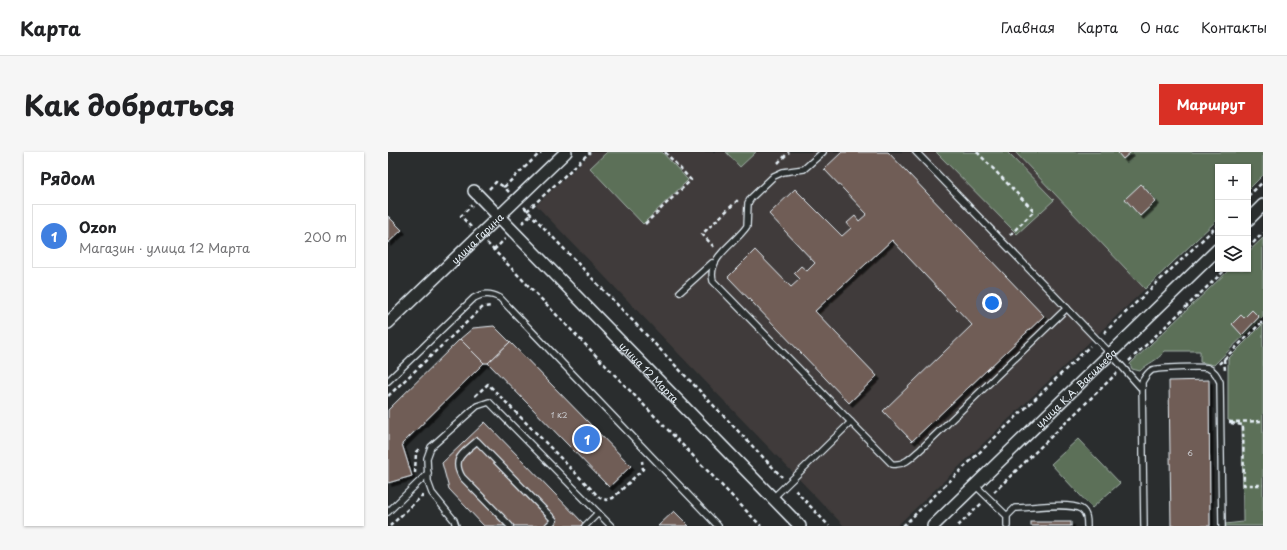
<!DOCTYPE html>
<html lang="ru">
<meta charset="utf-8">
<style>
body{margin:0;font-family:"Playpen Sans",sans-serif;background:#f6f6f6;color:#202124}
.controls{position:absolute;right:12px;top:12px;display:grid;overflow:hidden;border-radius:0px;box-shadow:0 1px 3px #0004}
.controls button{width:36px;height:36px;display:grid;place-items:center;padding:0;border:0;border-bottom:1px solid #e0e0e0;background:#fff;color:#202124;font:20px sans-serif}
.you{position:absolute;left:604px;top:151px;width:14px;height:14px;margin:-10px;border:3px solid #fff;border-radius:50%;background:#1a73e8;box-shadow:0 0 0 6px #1a73e833}
.badge{display:grid;place-items:center;width:26px;height:26px;border-radius:50%;background:#d93025;color:#fff;font-size:13px;font-weight:700}
.pin{position:absolute;translate:-50% -50%;border:2px solid #fff;box-shadow:0 1px 4px #0006}
.list{margin:0;padding:0;list-style:none}
h2{display:flex;justify-content:space-between;align-items:center;height:52px;margin:0;padding:0 16px;font-size:17px}
h2 small{font-size:13px;font-weight:400;color:#757577}
.list li{display:grid;grid-template-columns:26px 1fr auto;gap:12px;align-items:center;box-sizing:border-box;height:64px;margin:0 8px 8px;padding:0 8px;border:1px solid #e0e0e0;border-radius:0px}
.list b{display:block;font-size:15px;white-space:nowrap}
.list p{margin:0;font-size:13px;white-space:nowrap;color:#757577}
.list em{font-size:13px;font-style:normal;color:#757577}
.icon{flex:none;width:22px;height:22px;fill:none;stroke:currentColor;stroke-width:2;stroke-linecap:round;stroke-linejoin:round}
.map{position:relative;flex:none;width:875px;height:374px;overflow:hidden;border-radius:0px}
header{display:flex;align-items:center;gap:24px;box-sizing:border-box;height:56px;padding:0 20px;background:#fff;border-bottom:1px solid #e0e0e0}
header strong{font-size:19px}
nav{display:flex;gap:22px;margin-inline-start:auto;font-size:14px}
.intro{display:flex;align-items:center;justify-content:space-between;box-sizing:border-box;height:96px;padding:0 24px}
h1{margin:0;font-size:28px}
.button{padding:10px 18px;border-radius:0px;background:#d93025;color:#fff;font-size:14px;font-weight:700}
main{display:flex;gap:24px;padding:0 24px}
aside{flex:1;background:#fff;border-radius:0px;box-shadow:0 1px 3px #0004}
.map>svg:first-child{display:block}
</style>
<header>
<strong>Карта</strong>
<nav><a>Главная</a><a>Карта</a><a>О нас</a><a>Контакты</a></nav>
</header>
<div class="intro"><h1>Как добраться</h1><a class="button">Маршрут</a></div>
<main>
<aside>
<h2>Рядом<small></small></h2>
<ul class="list">
<li><span class="badge" style="background:#3f7fe0">1</span><div><b>Ozon</b><p>Магазин · улица 12 Марта</p></div><em>200 m</em></li>
</ul>
</aside>
<div class="map">
<svg width="875" height="374" viewBox="0 0 875 374">
<defs>
<filter id="shadow"><feDropShadow dx="3.5" dy="3.5" stdDeviation="0" flood-color="#0009"/></filter>
</defs>
<rect width="100%" height="100%" fill="#2a2d2e"/>
<filter id="ink" filterUnits="userSpaceOnUse"><feTurbulence type="fractalNoise" baseFrequency=".025" numOctaves="2"/><feDisplacementMap in="SourceGraphic" scale="8" xChannelSelector="R" yChannelSelector="G"/><feConvolveMatrix kernelMatrix="1 2 1 2 8 2 1 2 1" color-interpolation-filters="sRGB"/></filter>
<g filter="url(#ink)">
<!-- built -->
<path fill="#3f3b3a" d="M204,0H627L757,137L509,374H456L148,53Z"/>
<!-- green -->
<g fill="#5b6f59" stroke="#a2b0a8">
<path d="M219,0H274L300,28L255,72L202,16Z"/>
<path d="M338,0H368L352,15Z"/>
<path d="M548,0H619L666,48L629,82Z"/>
<path d="M627,0H875V23L860,38V15H830V67L757,137Z"/>
<path d="M875,86V165L826,213L812,210V199H777C768,210 761,210 752,219L744,217L742,212L842,117H860V100Z"/>
<path d="M875,172V374H837V372L855,370L854,274L840,268V207Z"/>
<path d="M690,287L732,331L704,356L663,312Z"/>
</g>
<!-- building -->
<g fill="#6f5d57" stroke="#e8f1f8" filter="url(#shadow)">
<path d="M454,0H500L656,164L524,289L495,259L584,173L504,88L427,159L489,224L461,251L340,125L367,98L403,135L412,127L406,121L413,114L419,119L427,111L381,62L407,37L454,84L463,76L459,71L467,64L471,69L479,62L436,17Z"/>
<path d="M731,0H743L735,7L730,1Z"/>
<path d="M753,32L768,49L752,64L737,47Z"/>
<path d="M0,64L14,78L0,91Z"/>
<path d="M864,158L871,165L854,183L844,172L853,163L856,166Z"/>
<path d="M106,174L122,190L100,211H96L72,187L85,176Z"/>
<path d="M72,187L96,211L14,292L24,324L0,331V258Z"/>
<path d="M122,190L243,314L221,335L100,211Z"/>
<path d="M821,228L822,374H783L781,229Z"/>
<path d="M97,270L198,374H96L61,337L54,311Z"/>
<path d="M286,359L301,374H270Z"/>
<rect x="643" y="370" width="40" height="4"/>
</g>
<g fill="none" stroke-linecap="round" stroke-linejoin="round">
<defs>
<g id="service">
<path d="M435,0L416,17L395,20L386,24L363,46L360,51L359,74C347,92 319,105 325,129L504,312C516,314 524,305 533,297L679,156"/>
<path d="M528,0L722,201L754,237"/>
<path d="M292,140L324,111"/>
<path d="M0,229L86,146C96,141 102,141 112,146L330,374"/>
<path d="M587,333L619,364"/>
<path d="M385,346L463,270"/>
<path d="M0,360L40,321"/>
<path d="M68,374L66,368L44,341L40,330L39,306L43,295L89,254L101,250L223,374"/>
<path d="M122,374L74,325C63,306 76,301 89,289L166,368L160,374"/>
<path d="M197,374L210,361"/>
<path d="M619,374V364L627,356C642,356 681,350 693,357C699,361 699,368 699,374"/>
<path d="M756,374L754,230C757,225 759,221 764,218C770,216 815,214 820,216C827,219 829,224 832,230L834,374"/>
</g>
<g id="minor">
<path id="s1" d="M86,39L412,374"/>
<path d="M860,68L875,53"/>
<path id="s2" d="M0,171L178,0"/>
<path id="s3" d="M545,374L830,97"/>
</g>
</defs>
<!-- service casing -->
<use href="#service" stroke="#e8f1f8" stroke-width="8"/>
<!-- minor casing -->
<use href="#minor" stroke="#e8f1f8" stroke-width="14"/>
<!-- path -->
<g stroke="#e8f1f8" stroke-width="2.5" stroke-dasharray="4 3" stroke-linecap="butt">
<path d="M589,0L646,59L621,84"/>
<path d="M390,11L401,0"/>
<path d="M101,37L108,30L116,35"/>
<path d="M121,40L116,35L153,0"/>
<path d="M860,44L875,30"/>
<path d="M136,55L394,325"/>
<path d="M139,59L202,0"/>
<path d="M134,71L143,63"/>
<path d="M257,72L303,28L277,0"/>
<path d="M83,75L73,64L84,53"/>
<path d="M99,91L373,374"/>
<path d="M326,95L314,82L351,47"/>
<path d="M860,96L875,81"/>
<path d="M106,98L117,87"/>
<path d="M716,181L830,73"/>
<path d="M836,207L837,219"/>
<path d="M741,209L838,117"/>
<path d="M831,212L875,169"/>
<path d="M0,244L95,155L104,154"/>
<path d="M87,244L100,232L212,346L219,348L225,346L255,317L254,309"/>
<path d="M841,270L875,269"/>
<path d="M843,271L855,273L856,333H875"/>
<path d="M27,321L28,300L31,297"/>
<path d="M407,338L441,374"/>
<path d="M606,340L729,221"/>
<path d="M2,374L34,344L35,346"/>
<path d="M515,374L702,194"/>
<path d="M570,374L594,351"/>
</g>
<!-- service -->
<use href="#service" stroke="#2a2d2e" stroke-width="5.5"/>
<!-- minor -->
<use href="#minor" stroke="#2a2d2e" stroke-width="11"/>
</g>
</g>
<g text-anchor="middle" dominant-baseline="central" stroke-width="3.5" stroke-linejoin="round" paint-order="stroke">
<!-- number labels -->
<g font-size="8" fill="#caccd0">
<text x="171" y="263">1 к2</text>
<text x="802" y="301">6</text>
</g>
<!-- street labels -->
<g font-size="10" fill="#e8f1f8" stroke="#2a2d2e">
<text stroke="none"><textPath href="#s2" startOffset="123">улица Гарина</textPath></text>
<text stroke="none"><textPath href="#s1" startOffset="252">улица 12 Марта</textPath></text>
<text stroke="none"><textPath href="#s3" startOffset="199">улица К.А. Васильева</textPath></text>
</g>
</g>
</svg>
<div class="controls">
<button>+</button>
<button>−</button>
<button><svg class="icon" aria-label="layers" viewBox="0 0 24 24"><path d="M12 4l9 5-9 5-9-5zM3 14l9 5 9-5"/></svg></button>
</div>
<div class="you"></div>
<div class="pin badge" style="left:199px;top:287px;background:#3f7fe0">1</div>
</div>
</main>
